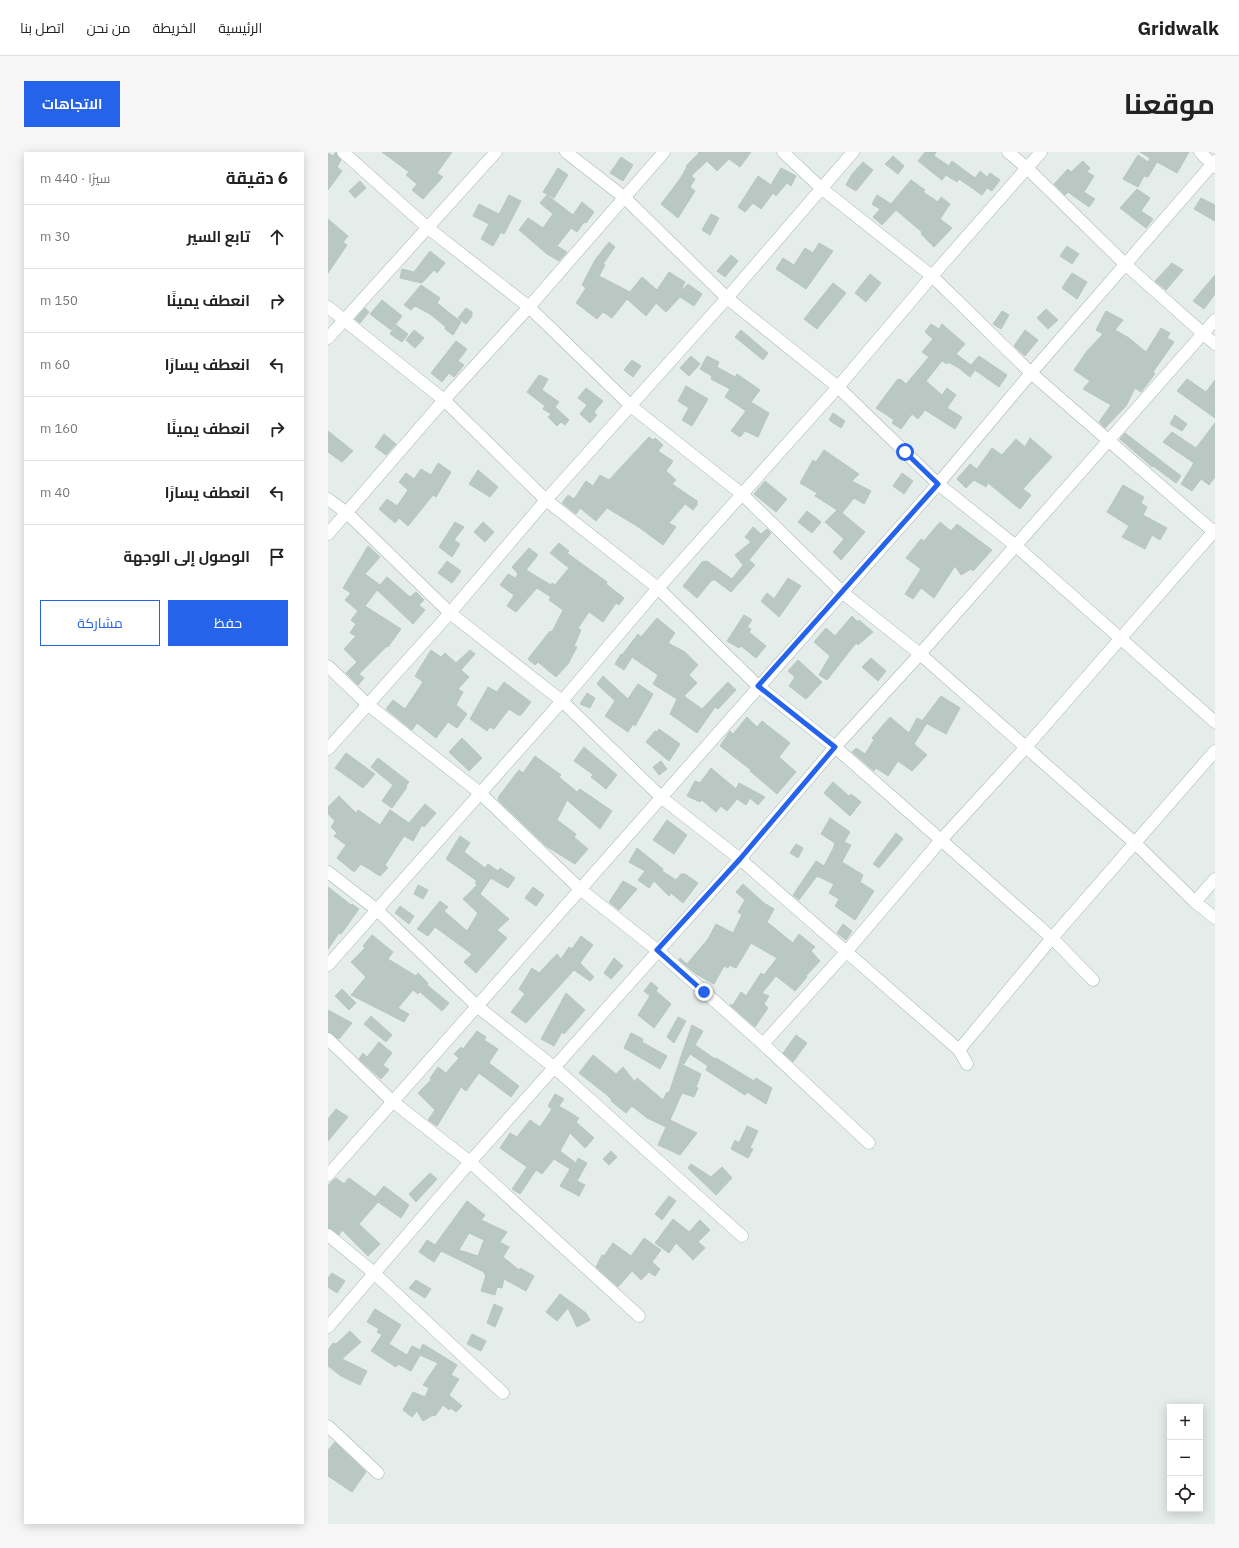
<!DOCTYPE html>
<html lang="ar">
<meta charset="utf-8">
<style>
body{margin:0;font-family:"IBM Plex Sans",Cairo,sans-serif;background:#f6f6f6;color:#222;direction:rtl}
.controls{position:absolute;right:12px;bottom:12px;display:grid;overflow:hidden;border-radius:0px;box-shadow:0 2px 10px #0003}
.controls button{width:36px;height:36px;display:grid;place-items:center;padding:0;border:0;border-bottom:1px solid #e0e0e0;background:#fff;color:#222;font:20px sans-serif}
.stop{position:absolute;width:12px;height:12px;margin:-9px;border:3px solid #2563eb;border-radius:50%;background:#fff}
.stop.end{background:#2563eb;border-color:#fff;box-shadow:0 1px 4px #0008}
.list{margin:0;padding:0;list-style:none}
h2{display:flex;justify-content:space-between;align-items:center;height:52px;margin:0;padding:0 16px;font-size:17px}
h2 small{font-size:13px;font-weight:400;color:#767676}
.list li{display:grid;grid-template-columns:26px 1fr auto;gap:12px;align-items:center;box-sizing:border-box;height:64px;padding:0 16px;border-top:1px solid #e0e0e0}
.list b{display:block;font-size:15px;white-space:nowrap}
.list em{font-size:13px;font-style:normal;color:#767676}
.actions{display:flex;gap:8px;padding:12px 16px}
.actions a{flex:1;padding:9px 0;border:1px solid #2563eb;border-radius:0px;text-align:center;font-size:14px;color:#2563eb}
.actions .main{background:#2563eb;color:#fff}
.icon{flex:none;width:22px;height:22px;fill:none;stroke:currentColor;stroke-width:2;stroke-linecap:round;stroke-linejoin:round}
.map{position:relative;flex:none;width:887px;height:1372px;overflow:hidden;direction:ltr;border-radius:0px}
header{display:flex;align-items:center;gap:24px;box-sizing:border-box;height:56px;padding:0 20px;background:#fff;border-bottom:1px solid #e0e0e0}
header strong{font-size:19px}
nav{display:flex;gap:22px;margin-inline-start:auto;font-size:14px}
.intro{display:flex;align-items:center;justify-content:space-between;box-sizing:border-box;height:96px;padding:0 24px}
h1{margin:0;font-size:28px}
.button{padding:10px 18px;border-radius:0px;background:#2563eb;color:#fff;font-size:14px;font-weight:700}
main{display:flex;gap:24px;padding:0 24px}
aside{flex:1;background:#fff;border-radius:0px;box-shadow:0 2px 10px #0003}
.map>svg:first-child{display:block}
</style>
<header>
<strong>Gridwalk</strong>
<nav><a>الرئيسية</a><a>الخريطة</a><a>من نحن</a><a>اتصل بنا</a></nav>
</header>
<div class="intro"><h1>موقعنا</h1><a class="button">الاتجاهات</a></div>
<main>
<div class="map">
<svg width="887" height="1372" viewBox="0 0 887 1372">
<rect width="100%" height="100%" fill="#e4ede9"/>
<!-- building -->
<g fill="#bac8c3" stroke="#b7c6c1" fill-rule="evenodd">
<path d="M8,0L13,8L9,15L14,19L0,38V1L5,4Z"/>
<path d="M54,0H124L109,21L115,25L95,47L84,38L89,32L78,23L81,20Z"/>
<path d="M370,0H423L412,15L401,7L389,19L379,9L363,24L367,27L362,35L367,39L350,66L333,52L352,27L359,15L358,14L371,1Z"/>
<path d="M597,0H608L606,4L621,14L624,9L647,26L652,19L659,25L662,21L672,28L664,39L659,36L654,43L631,27L629,30L618,23L614,28L590,9Z"/>
<path d="M812,0H861L849,21L829,10L820,25L816,24L810,35L795,27L810,3L820,10L822,6Z"/>
<path d="M565,4L576,14L570,22L557,12Z"/>
<path d="M293,5L305,13L295,29L282,21Z"/>
<path d="M755,9L762,16L759,20L766,24L756,40L767,47L761,55L740,40L737,43L726,32L740,17L743,20Z"/>
<path d="M535,10L545,18L528,39L518,33L524,22Z"/>
<path d="M230,16L240,23L226,46L215,40Z"/>
<path d="M453,16L468,24L463,34L459,31L448,44L445,41L433,57L425,51L417,60L410,55L430,24L443,33Z"/>
<path d="M583,28L597,38L595,40L610,50L613,45L622,52L612,67L624,76L606,95L593,82L594,80L568,58L554,73L545,65L552,57L544,52L549,43L563,52Z"/>
<path d="M32,29L38,36L27,46L21,39Z"/>
<path d="M809,37L822,46L813,59L825,67L818,76L792,56Z"/>
<path d="M181,43L193,49L176,82L173,80L165,94L153,87L161,72L145,64L151,52L171,62Z"/>
<path d="M219,43L245,63L254,50L266,60L258,71L256,70L249,80L243,76L229,94L239,100L231,109L219,102L191,78L200,66L215,76L225,62L212,51Z"/>
<path d="M873,46L887,53V69L866,57Z"/>
<path d="M383,62L391,66L382,83L374,78Z"/>
<path d="M0,67L20,84L15,90L19,93L0,121Z"/>
<path d="M281,90L287,95L275,112L277,113L271,124L302,140L314,125L329,138L341,120L357,130L352,140L360,132L374,142L366,154L352,145L338,160L328,151L318,164L299,147L284,166L275,160L269,167L248,151L258,136L254,133L267,108Z"/>
<path d="M491,91L505,99L478,137L448,117L455,106L466,113L477,96L485,101Z"/>
<path d="M739,94L751,102L744,112L732,104Z"/>
<path d="M102,99L117,111L109,121L106,118L94,131L72,126L74,117L86,120Z"/>
<path d="M403,103L410,109L397,125L389,119Z"/>
<path d="M844,111L855,118L838,138L827,129Z"/>
<path d="M744,121L759,130L749,147L734,136Z"/>
<path d="M542,122L553,131L538,150L527,141Z"/>
<path d="M887,123V142L876,157L865,149Z"/>
<path d="M505,131L518,141L489,177L476,167Z"/>
<path d="M93,133L112,146L109,151L133,170L125,183L117,177L118,175L102,162L87,154L83,158L76,153Z"/>
<path d="M54,148L74,164L63,178L42,162Z"/>
<path d="M37,156L41,160L32,171L27,167Z"/>
<path d="M138,156L144,160V164L138,172L130,166Z"/>
<path d="M718,157L730,168L720,177L709,166Z"/>
<path d="M674,159L681,163L673,177L665,172Z"/>
<path d="M778,159L795,168L787,178L801,186L818,200L833,176L842,181L839,186L846,190L825,220L827,222L813,240L807,236L798,254L777,276L771,270L783,253L755,237L762,229L746,218L759,199L775,182L768,178Z"/>
<path d="M603,172L611,177L614,172L637,192L628,202L643,213L651,204L679,223L671,235L647,218L642,225L631,216L620,210L619,212L614,209L598,229L614,243L619,236L628,243L619,256L634,265L627,277L597,258L590,267L584,262L573,277L564,271L566,268L548,256L569,228L572,227L578,232L601,205L594,200L605,187L597,180Z"/>
<path d="M68,173L80,182L74,190L62,182Z"/>
<path d="M86,178L96,186L87,196L78,188Z"/>
<path d="M413,178L440,201L435,208L407,185Z"/>
<path d="M697,178L710,188L697,204L686,194Z"/>
<path d="M128,189L139,197L130,209L136,213L126,225L121,221L114,230L103,221Z"/>
<path d="M363,204L372,212L361,224L352,216Z"/>
<path d="M379,204L391,210L389,215L407,225L409,222L432,238L423,250L441,261L430,285L417,279L412,285L403,279L418,259L397,245L402,237L383,227L384,224L372,217Z"/>
<path d="M304,208L313,214L305,225L296,218Z"/>
<path d="M211,223L220,227L214,238L231,250L227,255L241,268L237,273L233,270L229,274L220,265L223,262L215,257L217,254L199,240Z"/>
<path d="M859,227L878,240L887,228V266L849,239Z"/>
<path d="M358,234L380,247L364,274L354,268L361,256L350,249Z"/>
<path d="M258,236L275,249L266,260L269,263L262,271L252,262L259,253L250,246Z"/>
<path d="M505,261L517,269L513,276L501,268Z"/>
<path d="M847,263L859,272L854,279L842,272Z"/>
<path d="M887,271V325L881,333L873,327L864,339L853,332L866,311L835,290L844,280L868,296Z"/>
<path d="M0,279L25,299L14,310L0,300Z"/>
<path d="M797,281L853,324L848,331L825,314L824,315L792,287Z"/>
<path d="M56,282L68,292L58,303L47,295Z"/>
<path d="M321,285L325,288L327,286L335,293L330,299L345,309L338,319L348,328L344,332L369,349V353L365,358L357,352L341,371L348,375L335,393L312,376L279,356L268,369L252,356L248,362L234,351L240,343L246,347L258,329L265,334L272,323L281,328Z"/>
<path d="M702,286L724,305L695,337L703,343L692,357L660,331L658,335L646,328L638,336L629,327L642,312L649,317L664,296L674,303L688,287L697,295Z"/>
<path d="M496,298L531,322L524,329L543,339L536,352L526,346L514,361L537,380L513,408L505,400L516,387L497,370L509,358L487,344L489,341L472,331L485,308L488,310Z"/>
<path d="M110,311L123,320L108,345L105,343L80,374L71,366L67,371L51,357L59,347L69,354L80,338L71,330L78,321L86,327L93,317L103,323Z"/>
<path d="M150,318L170,335L162,345L141,332Z"/>
<path d="M574,321L585,329L576,342L565,334Z"/>
<path d="M437,329L459,347L448,360L426,342Z"/>
<path d="M795,333L816,345L813,351L819,355L815,363L839,376L832,388L824,383L817,397L794,385L801,374L779,360Z"/>
<path d="M479,359L493,370L484,381L470,370Z"/>
<path d="M127,370L136,375L126,388L132,392L124,405L111,395Z"/>
<path d="M155,370L166,380L157,390L146,380Z"/>
<path d="M612,370L623,379L629,372L664,398L645,419L643,417L633,423L627,414L606,446L593,436L585,447L577,442L593,417L578,406L593,387L596,389Z"/>
<path d="M425,375L433,382L439,377L443,381L421,408L427,413L403,440L387,428H384L369,446L355,434L374,410L379,409L404,427L415,413L407,403L423,390L417,385Z"/>
<path d="M231,391L241,399L239,401L279,430L278,432L296,446L291,453L288,451L275,470L261,460L250,476L253,478L246,494L249,495L240,512L228,525L210,510L207,513L200,507L222,479L224,480L235,458L221,448L223,445L209,436L188,460L179,454L186,443L172,433L180,422L187,426L190,422L184,415L201,396L210,403L198,418L223,433L224,431L227,433L241,416L222,401Z"/>
<path d="M40,394L52,405L37,422L52,433L59,425L82,445L88,440L96,448L91,453L97,458L85,472L49,438L37,454L73,477L60,495L59,494L31,522L36,526L30,533L18,521L29,510L16,497L28,484L22,481L28,472L23,468L30,459L17,448L23,441L15,436Z"/>
<path d="M119,409L133,419L124,431L110,421Z"/>
<path d="M460,426L473,434L451,465L433,449L439,441L446,447Z"/>
<path d="M416,463L424,468L419,475L423,477L421,480L438,494L428,506L413,494L411,496L399,489Z"/>
<path d="M524,464L530,470L531,468L545,480L530,493L528,491L499,528L491,523L502,504L486,490L498,476L507,484Z"/>
<path d="M329,466L347,481L340,491L357,500L370,513L361,523L369,531L356,544L374,557L400,530L408,538L390,557L387,555L369,581L342,562L349,547L325,532L330,523L304,505L296,518L287,512L293,502L294,503L310,482L313,485Z"/>
<path d="M103,498L113,505L117,501L128,511L142,498L147,502L133,518L141,525L130,537L135,540L128,553L139,562L129,576L120,570L108,586L89,571L84,578L58,557L65,548L77,557L95,530L87,524Z"/>
<path d="M543,506L558,519L550,529L534,515Z"/>
<path d="M470,508L494,530L478,547L461,534L467,525L460,519Z"/>
<path d="M275,524L300,547L310,532L325,542L307,574L305,572L300,580L277,564L287,549L269,532Z"/>
<path d="M176,530L203,550L193,563H190L181,557L166,577L162,575L159,579L142,567L160,535L169,540Z"/>
<path d="M259,541L267,546L262,556L252,552Z"/>
<path d="M613,544L632,556L618,582L594,569Z"/>
<path d="M419,565L429,575L434,569L462,591L451,605L468,620L449,642L422,619L423,618L392,594L402,579L405,582Z"/>
<path d="M562,565L581,581L589,566L599,571L586,592L599,603L584,619L570,609L560,624L548,616L546,619L524,600L528,596L537,602L546,588L544,586Z"/>
<path d="M331,577L352,592L341,609L318,590L327,579L329,580Z"/>
<path d="M134,586L154,606L141,619L121,600Z"/>
<path d="M256,595L289,623L278,637L263,625L265,623L263,621L246,609Z"/>
<path d="M18,601L47,622L35,636L7,616Z"/>
<path d="M207,604L233,623L231,625L249,640L252,637L284,659L272,677L239,648L229,668L248,682L246,685L260,697L247,712L218,694L170,648L171,644L191,618L195,621Z"/>
<path d="M50,606L81,630L78,634L79,635L64,656L54,649L65,633L43,615Z"/>
<path d="M333,609L339,617L331,623L325,615Z"/>
<path d="M383,616L408,637L411,631L437,645L430,653L422,646L418,653L409,647L399,659L393,654L388,660L374,648L372,650L359,644L367,629L372,631Z"/>
<path d="M505,630L521,644L523,642L533,650L522,664L496,641Z"/>
<path d="M11,644L28,661L30,658L52,673L62,658L81,671L97,652L108,661L96,675L94,673L85,689L76,684L57,713L60,716L52,724L33,712L26,720L9,706L18,693L6,684L9,681L3,675L7,669L0,662V655Z"/>
<path d="M502,666L522,680L516,690L523,693L514,710L535,723L532,730L546,739L527,768L507,754L511,747L501,741L506,732L489,724L471,748L465,743L488,709L496,714L505,697L507,691L493,682Z"/>
<path d="M339,668L359,683L346,702L325,688Z"/>
<path d="M568,681L575,687L551,716L545,712Z"/>
<path d="M132,684L142,691L136,700L157,716L160,712L170,719L172,716L187,726L180,736L163,726L152,742L181,767L169,778L179,786L148,821L136,810L144,802L107,775L100,784L89,777L112,749L120,755L116,759L139,779L150,761L135,747L149,733L147,731L149,729L118,707Z"/>
<path d="M468,692L475,696L470,706L462,701Z"/>
<path d="M309,696L335,717L334,719L348,728L353,722H357L370,731L355,751L343,741L341,744L326,729L321,736L310,728L317,719L301,710Z"/>
<path d="M295,729L309,737L291,758L281,750Z"/>
<path d="M415,732L436,751L446,757L439,770L465,791L471,782L487,795L483,799L492,809L478,824L479,825L467,839L448,824L434,841L441,844L436,852L440,856L427,875L402,853H405L413,840L418,844L433,821L436,823L449,806L423,791L408,816L401,813L400,816L396,814L386,832L368,822L351,808L352,806L359,812L380,787L388,772L405,781L414,763L410,760L417,748L408,740Z"/>
<path d="M90,733L100,738L95,747L86,742Z"/>
<path d="M0,735L23,753L24,752L31,757L13,782L11,781L0,797Z"/>
<path d="M205,735L216,743L208,754L197,746Z"/>
<path d="M72,754L86,764L81,772L67,761Z"/>
<path d="M515,772L524,779L518,788L509,781Z"/>
<path d="M44,783L65,800L60,807L88,824L90,821L100,831L99,833L121,851L114,859L92,840L90,842L85,838L70,856L81,862L76,870L23,843L38,825L23,810L37,796L35,794Z"/>
<path d="M253,784L265,793L252,811L266,825L262,829L246,818L198,871L183,860L197,842L191,837L204,816L211,821L229,802L233,807L241,795L244,797Z"/>
<path d="M286,806L295,814L283,827L276,821Z"/>
<path d="M323,830L330,836L328,839L343,852L326,876L310,863L322,844L316,839Z"/>
<path d="M14,837L28,851L21,858L7,844Z"/>
<path d="M238,841L257,858L236,882L234,880L226,894L213,887Z"/>
<path d="M0,858L24,871L11,887L0,880Z"/>
<path d="M43,864L64,883L58,890L36,872Z"/>
<path d="M350,865L358,869L346,891L339,885Z"/>
<path d="M364,873L375,879L367,893L387,907L388,906L426,929L428,926L444,936L438,952L419,940L417,943L378,918L380,914L362,902L356,912L351,910Z"/>
<path d="M149,879L158,885L156,888L170,897L161,911L191,934L183,945L151,921L138,939L133,935L109,974L100,968L107,958L90,941L103,928L102,926L110,915L118,921L131,906L126,902L133,895L135,897Z"/>
<path d="M303,881L315,887L314,890L339,904L332,917L296,896Z"/>
<path d="M468,883L479,891L465,910L455,901Z"/>
<path d="M51,890L64,901L55,913L61,918L53,927L31,907L35,901L39,905Z"/>
<path d="M265,903L288,922L295,915L307,930L309,926L335,948L339,940L341,941L351,911L373,922L368,935L370,936L366,945L354,941L342,968L369,981L352,1003L330,993L338,975L319,966L304,954L298,961L283,949L284,948L279,943L251,921Z"/>
<path d="M227,942L236,947L231,954L251,966L248,970L266,986L257,996L242,981L232,999L248,1011L250,1006L259,1011L249,1029L257,1033L251,1044L232,1034L242,1017L226,1007L214,1022L208,1018L192,1042L184,1037L199,1015L172,996L182,981L189,985L202,968L212,975L224,957L220,954Z"/>
<path d="M8,957L20,965L0,989V967Z"/>
<path d="M419,974L430,979L422,996L425,997L420,1006L403,997L407,988L411,991Z"/>
<path d="M283,999L289,1005L281,1013L275,1007Z"/>
<path d="M363,1012L383,1025L394,1015L404,1026L388,1043L360,1016Z"/>
<path d="M102,1021L109,1027L88,1050L81,1042Z"/>
<path d="M8,1026L16,1032L21,1026L47,1045L56,1034L81,1053L73,1066L50,1050L31,1072L52,1092L40,1104L14,1078L11,1083L0,1076V1033Z"/>
<path d="M341,1044L348,1049L334,1068L327,1062Z"/>
<path d="M139,1049L157,1063L153,1068L179,1080L172,1090L181,1095L175,1105L191,1118L192,1116L206,1124L198,1139L176,1127L174,1136L169,1135L167,1143L153,1139L158,1123L156,1122V1120L113,1099L106,1110L91,1100L99,1088L107,1093ZM141,1081L156,1088L150,1104L131,1098Z"/>
<path d="M345,1067L361,1080L372,1068L382,1078L370,1090L377,1096L365,1108L348,1091L341,1101L327,1091Z"/>
<path d="M316,1086L333,1098L324,1110L332,1117L327,1124L321,1120L313,1128L304,1119L290,1135L268,1115L274,1103L276,1104L285,1091L303,1104Z"/>
<path d="M4,1121L17,1129L9,1141L0,1135V1126Z"/>
<path d="M88,1128L103,1137L97,1146L81,1136Z"/>
<path d="M232,1142L258,1161L262,1168L249,1175L240,1156L229,1169L218,1160Z"/>
<path d="M166,1152L175,1156L167,1175L159,1171Z"/>
<path d="M47,1157L73,1173L61,1192L79,1203L84,1194L92,1198L95,1192L129,1213L123,1223L131,1227L121,1243L134,1254L128,1260L123,1256L121,1258L115,1253L107,1264L105,1263L95,1269L89,1259L84,1265L75,1258L85,1240L97,1245L101,1236L95,1233L110,1211L92,1203L83,1219L70,1212L68,1215L43,1199L54,1183L49,1180L51,1177L39,1170Z"/>
<path d="M22,1179L33,1190L14,1207L39,1219L32,1233L13,1224L0,1214V1198L5,1191L8,1192Z"/>
<path d="M144,1182L158,1189L153,1199L139,1192Z"/>
<path d="M7,1290L38,1320L24,1340L0,1324V1298Z"/>
</g>
<g fill="none" stroke-linecap="round" stroke-linejoin="round">
<defs>
<g id="street">
<path d="M15,0L100,76L201,155L304,255L415,343L515,441L592,502L808,692L867,750L887,766"/>
<path d="M238,0L297,46L399,146L510,235L610,332L688,394L887,570"/>
<path d="M455,0L493,36L604,124L703,221L887,381"/>
<path d="M680,0L699,16L798,113L887,192"/>
<path d="M872,0L887,15"/>
<path d="M0,155L116,248L218,348L330,436L430,534L507,595L613,688L724,786L765,828"/>
<path d="M0,186L168,0"/>
<path d="M0,347L19,361L122,461L234,549L334,646L412,707L631,898L639,912"/>
<path d="M0,382L116,248L201,155L336,0"/>
<path d="M0,514L39,552L151,640L252,737L329,798L435,892L541,991"/>
<path d="M0,597L122,461L218,348L399,146L525,0"/>
<path d="M0,720L49,758L150,855L227,916L414,1084"/>
<path d="M867,750L887,727"/>
<path d="M0,887L64,949L142,1010L311,1164"/>
<path d="M435,892L518,800L613,688L698,595L887,378"/>
<path d="M631,898L724,786L887,599"/>
<path d="M0,1023L610,332L703,221L887,9"/>
<path d="M0,1083L46,1121L175,1241"/>
<path d="M0,1175L142,1010L412,707L507,595L592,502L887,168"/>
<path d="M0,1274L50,1321"/>
</g>
<path id="secondary" d="M0,813L234,549L330,436L510,235L604,124L713,0"/>
</defs>
<!-- street casing -->
<use href="#street" stroke="#a7b5b0" stroke-width="13"/>
<!-- secondary casing -->
<use href="#secondary" stroke="#a3b8b2" stroke-width="13"/>
<!-- street -->
<use href="#street" stroke="#fff" stroke-width="12"/>
<!-- secondary -->
<use href="#secondary" stroke="#fff" stroke-width="12"/>
</g>
<g fill="none" stroke-linecap="round" stroke-linejoin="round">
<!-- route -->
<path stroke="#2563eb" stroke-width="5" d="M376,840L329,798L412,707L507,595L430,534L610,332L577,300"/>
</g>
</svg>
<div class="controls">
<button>+</button>
<button>−</button>
<button><svg class="icon" aria-label="locate" viewBox="0 0 24 24"><circle cx="12" cy="12" r="6"/><path d="M12 2v4M12 18v4M2 12h4M18 12h4"/></svg></button>
</div>
<div class="stop" style="left:577px;top:300px"></div>
<div class="stop end" style="left:376px;top:840px"></div>
</div>
<aside>
<h2>6 دقيقة<small>سيرًا · 440 m</small></h2>
<ul class="list">
<li><svg class="icon" aria-label="ahead" viewBox="0 0 24 24"><path d="M12 20V5M6 11l6-6 6 6"/></svg><div><b>تابع السير</b></div><em>30 m</em></li>
<li><svg class="icon" aria-label="right" viewBox="0 0 24 24"><path d="M7 20v-9h11M14 6l5 5-5 5"/></svg><div><b>انعطف يمينًا</b></div><em>150 m</em></li>
<li><svg class="icon" aria-label="left" viewBox="0 0 24 24"><path d="M17 20v-9H6M10 6l-5 5 5 5"/></svg><div><b>انعطف يسارًا</b></div><em>60 m</em></li>
<li><svg class="icon" aria-label="right" viewBox="0 0 24 24"><path d="M7 20v-9h11M14 6l5 5-5 5"/></svg><div><b>انعطف يمينًا</b></div><em>160 m</em></li>
<li><svg class="icon" aria-label="left" viewBox="0 0 24 24"><path d="M17 20v-9H6M10 6l-5 5 5 5"/></svg><div><b>انعطف يسارًا</b></div><em>40 m</em></li>
<li><svg class="icon" aria-label="arrive" viewBox="0 0 24 24"><path d="M6 21V4h12l-3 4 3 4H6"/></svg><div><b>الوصول إلى الوجهة</b></div></li>
</ul>
<div class="actions"><a class="main">حفظ</a><a>مشاركة</a></div>
</aside>
</main>
